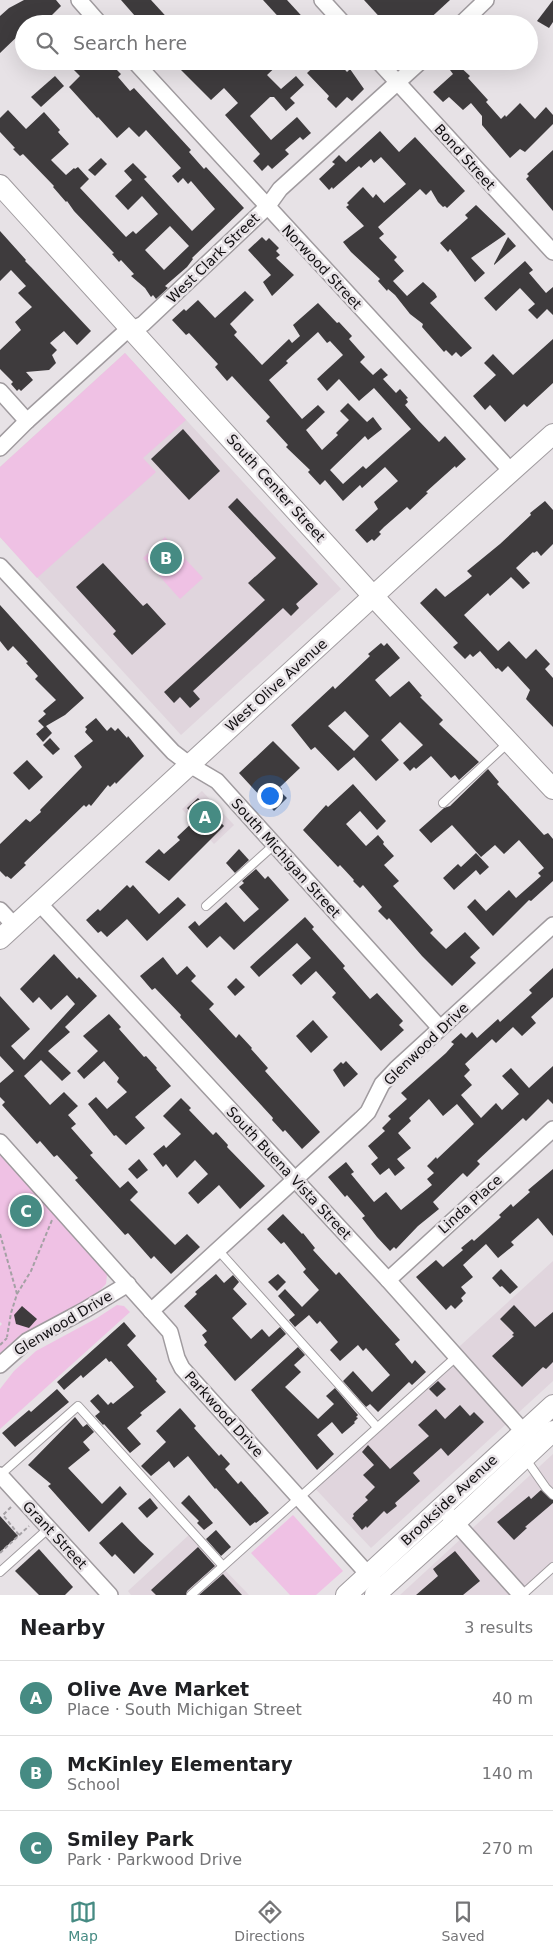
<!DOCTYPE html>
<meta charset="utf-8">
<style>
body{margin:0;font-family:"DejaVu Sans",sans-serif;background:#f6f6f6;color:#202124}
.you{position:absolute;left:269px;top:795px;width:18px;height:18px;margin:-12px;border:4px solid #fff;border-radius:50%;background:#1a73e8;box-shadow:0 0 0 8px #1a73e833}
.badge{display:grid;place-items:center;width:32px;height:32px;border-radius:50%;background:#468b83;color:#fff;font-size:16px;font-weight:700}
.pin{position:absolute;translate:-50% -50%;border:2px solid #fff;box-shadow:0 1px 5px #0006}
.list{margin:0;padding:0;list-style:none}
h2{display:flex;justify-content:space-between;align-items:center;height:65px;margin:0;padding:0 20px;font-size:21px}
h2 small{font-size:16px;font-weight:400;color:#757577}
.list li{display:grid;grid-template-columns:32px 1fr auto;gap:15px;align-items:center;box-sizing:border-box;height:75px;padding:0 20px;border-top:1px solid #e0e0e0}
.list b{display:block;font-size:19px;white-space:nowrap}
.list p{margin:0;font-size:16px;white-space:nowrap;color:#757577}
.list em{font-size:16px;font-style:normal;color:#757577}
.icon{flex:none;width:28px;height:28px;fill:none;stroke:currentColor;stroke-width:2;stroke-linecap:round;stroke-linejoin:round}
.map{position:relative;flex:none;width:553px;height:1595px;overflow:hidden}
.search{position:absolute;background:#fff;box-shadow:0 5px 20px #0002;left:15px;right:15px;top:15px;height:55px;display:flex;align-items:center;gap:12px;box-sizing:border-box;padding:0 18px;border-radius:28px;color:#757577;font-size:19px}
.sheet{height:290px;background:#fff}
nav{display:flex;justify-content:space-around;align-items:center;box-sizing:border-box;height:70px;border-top:1px solid #e0e0e0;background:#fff;font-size:14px;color:#757577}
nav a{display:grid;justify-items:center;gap:2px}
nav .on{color:#468b83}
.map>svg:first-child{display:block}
</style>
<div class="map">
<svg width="553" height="1595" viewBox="0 0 553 1595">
<rect width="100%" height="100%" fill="#e7e2e6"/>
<!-- built -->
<g fill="#e0d5dd">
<path d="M125,353L341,589L181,735L0,537V467Z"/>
<path d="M202,791L234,825L214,844L182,809Z"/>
<path d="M553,1261V1381L371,1548L310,1483Z"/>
<path d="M553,1454V1563L518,1595H400Z"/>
<path d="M190,1534L249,1595H131L128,1591Z"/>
</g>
<!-- green -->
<g fill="#efc1e4">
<path d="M125,353L186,420L143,458L156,472L37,578L0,537V467Z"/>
<path d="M165,537L203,578L180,599L143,558Z"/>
<path d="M0,1155L103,1267L107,1275L106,1284L100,1290L73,1309L32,1329L0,1353V1326L2,1324L0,1322Z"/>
<path d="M117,1305L124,1306L130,1312L0,1429V1389L14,1371L36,1351L97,1318Z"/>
<path d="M293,1515L343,1571L316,1595H290L251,1553Z"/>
</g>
<!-- building -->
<g fill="#3e3b3d" fill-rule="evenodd">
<path d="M24,0H56L61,6L43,24H24V30L0,53V16L9,8Z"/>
<path d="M121,0H151L173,24H142Z"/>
<path d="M263,0H287L309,24H285Z"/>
<path d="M364,0H450L424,24H386Z"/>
<path d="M553,0V22L549,28L537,21Z"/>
<path d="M65,61H105L112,69L114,67L121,74L118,77L130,91L134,88L191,150L189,152L204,169L206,167L244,208L192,258L193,259L187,267L165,286L168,288L156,299L153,295L151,297L145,288L131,276L134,274L121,260L119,262L112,254L114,253L112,251L74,211L67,201L66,202L53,187L54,186L23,154L20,156L13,149L15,148L0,132V118L8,110L26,129L44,112L60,130L58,132L69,144L51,160L66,175L74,168L75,169L78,167L89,179L80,188L126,237L133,231L136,234L158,214L142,196L128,210L115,196L132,180L124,171L133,163L147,177L144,179L192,231L215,209L191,181L188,184L183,178L178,183L172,176L181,168L146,130L139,137L129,127L117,138L98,117L97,118L69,87L80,76ZM170,226L189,246L164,270L145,250Z"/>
<path d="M186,61H282L267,75L281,89L296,76L304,85L290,98L295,103L286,111L274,97H270L250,116L271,140L297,117L311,133L303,140L300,137L285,150L289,154L272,169L268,165L262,171L253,161L260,154L225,115L238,103L224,88L211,100L179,68Z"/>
<path d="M320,61H337L347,72L350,69L364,89L352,101L347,97L336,108L327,99L329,96L307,73Z"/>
<path d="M457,64L470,76L468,78L488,100L486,102L501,119L505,115L506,117L520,103L535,119L546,107L553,115V124L525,152L520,149L510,158L482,125V116L471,103L463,110L449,97L443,102L433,92L453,74L450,70Z"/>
<path d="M55,76L64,86L41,107L31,97Z"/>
<path d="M380,131L399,152L415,137L465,191L447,208L445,206L443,207L438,202L431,190L426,195L420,189L378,227L384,234L379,238L397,257L394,260L404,271L393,281L407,296L423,282L435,293L437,297L430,303L472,348L461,357L456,352L452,356L446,350L444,352L422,327L423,324L410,314L395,295L388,289L387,291L378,281L380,279L351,252L343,242L364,226L346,207L349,205L347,203L363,187L373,198L376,194L384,203L406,184L381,157L374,163L371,159L361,168L359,166L333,189L332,187L329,190L319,179L335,164L332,162L339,155L346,162Z"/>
<path d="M553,150V211L526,179L529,176L527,174Z"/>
<path d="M101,158L107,164L95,176L88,170Z"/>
<path d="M476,205L506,234L471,258L485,273L475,282L450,249L448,252L440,243L468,218L465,215Z"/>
<path d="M0,231L26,260L25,261L31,267L91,331L77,345L64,331L50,343L57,350L52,355L56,363L49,370L26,372L33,380L21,391L19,389L17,391L11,384L13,382L0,369V350L21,330L15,322L32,307L18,293L26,286L11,270L0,281Z"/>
<path d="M262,237L266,241L269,238L279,248L276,251L280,255L276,258L294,275L272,296L263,282L271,275L248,250Z"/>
<path d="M508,237L516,246L494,265V264Z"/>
<path d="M525,261L533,270L529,273L546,293L553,287V315L547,309L537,319L528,310L535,304L520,288L496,311L484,298Z"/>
<path d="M245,291L254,300L230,324L237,332L234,335L262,365L289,339L292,343L300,336L293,325L318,303L337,323L339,322L352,336L349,339L365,357L360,362L373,375L381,368L388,375L383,379L396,393L400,389L408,398L406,399L408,402L405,405L418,420L439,442L445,436L466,459L456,468L455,466L426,492L428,493L410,510L407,507L384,527L379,532L381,534L374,541L372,539L367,543L355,530L378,509L374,502L398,481L385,467L362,488L360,485L343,501L325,480L320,485L308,472L310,470L286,447L288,445L266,421L270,417L232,376L227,381L215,367L218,364L189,333L186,335L172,320L184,309L186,311L198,300L215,318ZM318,332L327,343L330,341L343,355L317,379L327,391L339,379L359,401L374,388L411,429L366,469L363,466L343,484L330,470L365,436L368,440L382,429L373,417L367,422L348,403L340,411L349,420L336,433L338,435L322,450L306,430L325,412L318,405L302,419L269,380L288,363L286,361Z"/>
<path d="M553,339V383L527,407L524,404L505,422L490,405L485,410L473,396L496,375L484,363L493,354L513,375Z"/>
<path d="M183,429L220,471L189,500L151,459Z"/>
<path d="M237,498L318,584L296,604L299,608L291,616L283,608L193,691L200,699L190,708L180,697L174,703L164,692L265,600L248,583L276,558L228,507Z"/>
<path d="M545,501L553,510V544L541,556L537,551L534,553L533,552L516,568L530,583L523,589L511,577L490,596L488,593L464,615L498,651L509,641L526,659L536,649L550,664L545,669L553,678V727L526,699L530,690L508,666L502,672L498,668L496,669L480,651L473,657L470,654L465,659L453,647L458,643L420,603L436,588L445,597L472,576L467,571L500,544L531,515L530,513Z"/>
<path d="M103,563L143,606L147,603L166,624L132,655L113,634L116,631L76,587Z"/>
<path d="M0,605L84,698L65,715L46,726L52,733L43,742L36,734L44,727L38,721L46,714L43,711L56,700L35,679L38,676L26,663L28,662L13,646L8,651L0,641Z"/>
<path d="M381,643L384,646L387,643L400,658L375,680L390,697L409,681L422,696L420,697L443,720L439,724L479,762L459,780L455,775L451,778L431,756L416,769L414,767L410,771L403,763L423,745L400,722L381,740L399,760L376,781L354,757L338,771L315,747L311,750L291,725L333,686L335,689L370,656L368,654ZM345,711L369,736L354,751L328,726Z"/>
<path d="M96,718L107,731L111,727L115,731L118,728L127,738L128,736L144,756L116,784L115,782L110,787L108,785L91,806L89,804L86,807L84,805L24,863L26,865L11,879L7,876L6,877L0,871V844L26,819L30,822L41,812L40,810L82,767L74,756L93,741L85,732L87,729L85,727Z"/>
<path d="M50,738L60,749L53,755L43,745Z"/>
<path d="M273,741L300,768L280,787L282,789L280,791L287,798L274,811L239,773Z"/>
<path d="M27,760L43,777L29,790L13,773Z"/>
<path d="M488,769L499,782L497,784L544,835L548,833L553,839V881L531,901L529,900L493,936L467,907L475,899L486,911L509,890L516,898L541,876L538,873L544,868L519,840L504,854L495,845L481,857L452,825L431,843L419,830L444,808L450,806Z"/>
<path d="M353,784L386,821L377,830L360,811L346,824L366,846L378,835L384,842L383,844L394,856L384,865L399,881L393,886L433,930L430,933L446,949L465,932L480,948L470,957L476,963L452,986L422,956L389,918L387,920L378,911L382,907L363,885L360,888L353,881L354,880L340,865L338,867L303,830L326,805L328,807Z"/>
<path d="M198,798L224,826L169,881L145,862L159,849L164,854L180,840L177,837L196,819L187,808Z"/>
<path d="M239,849L249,860L235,873L226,863Z"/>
<path d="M476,853L489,867L480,875L476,870L454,890L443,878L458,864L461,867Z"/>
<path d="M256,869L265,879L268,876L289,900L234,950L220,936L207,948L188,927L195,921L199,926L226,902L244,922L259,909L239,887L244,883L242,881Z"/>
<path d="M127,885L130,888L133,885L159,914L178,897L186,905L147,941L127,919L107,937L101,931L98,933L86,920L98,909L100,911Z"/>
<path d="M305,917L314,927L312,929L345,966L343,968L370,999L377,993L403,1021L399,1025L404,1030L381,1051L332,997L336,993L316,971L301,985L292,975L311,958L297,943L259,977L250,967Z"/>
<path d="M54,954L77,979L79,977L97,996L65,1027L70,1032L48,1051L71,1073L62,1081L41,1060L24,1076L50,1105L64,1092L78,1106L68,1115L76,1124L71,1128L93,1153L90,1155L120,1188L128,1181L138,1192L130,1200L175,1245L187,1234L200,1247L171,1274L154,1256L151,1259L128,1233L125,1235L75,1180L78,1178L57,1155L54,1157L40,1141L37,1144L2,1105L5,1102L0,1097V1083L14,1071L0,1056V996L30,1029L11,1046L24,1060L75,1004L67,995L51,1010L39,997L33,1003L20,989Z"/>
<path d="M163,957L177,975L187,966L196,976L191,981L214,1004L209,1009L236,1038L239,1034L252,1048L251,1049L268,1068L265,1071L320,1132L302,1149L285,1130L283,1132L272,1120L273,1118L180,1017L181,1015L155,988L152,990L140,976Z"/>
<path d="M553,968V997L531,1017L536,1023L522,1036L513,1027L496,1043L492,1039L465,1064L470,1070L464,1076L472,1085L461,1095L481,1118L496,1103L502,1110L519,1094L502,1076L511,1068L529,1088L553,1066V1104L548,1099L526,1121L523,1118L477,1161L480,1164L467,1177L463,1173L433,1202L439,1209L418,1226L396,1249L394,1247L390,1251L377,1237L362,1218L365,1216L347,1195L345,1197L328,1177L346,1162L354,1172L351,1174L374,1202L386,1192L401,1210L432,1185L427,1179L434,1173L427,1166L436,1157L437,1159L474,1124L457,1104L443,1116L429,1099L409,1118L411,1121L398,1133L411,1148L397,1159L405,1168L395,1176L389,1168L380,1175L371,1164L378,1158L368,1146L385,1131L382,1128L391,1119L388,1116L407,1099L401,1093L446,1053L454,1044L451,1042L461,1033L466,1038L472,1032L477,1038L498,1019L500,1022L532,993L529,990Z"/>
<path d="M236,978L245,987L235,996L227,987Z"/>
<path d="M109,1014L121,1027L119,1029L144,1057L146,1056L157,1068L156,1069L171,1086L135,1117L145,1128L126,1145L116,1135L114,1136L88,1104L96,1097L107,1109L127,1092L117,1082L119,1078L104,1061L84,1079L77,1071L98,1051L83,1036Z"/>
<path d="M313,1020L328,1037L311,1053L296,1036Z"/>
<path d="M346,1061L358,1074L344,1087L333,1070L341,1062L343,1064Z"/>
<path d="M181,1098L191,1108L189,1110L213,1135L216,1132L228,1145L227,1147L265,1186L240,1209L219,1185L198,1204L188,1193L208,1174L195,1160L177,1178L166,1164L163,1167L153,1154L164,1145L166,1148L181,1134L163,1116Z"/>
<path d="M139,1159L148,1170L137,1179L128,1169Z"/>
<path d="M553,1169V1236L538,1218L511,1242L514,1245L498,1258L486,1244L463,1265L473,1277L461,1287L466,1293L461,1298L463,1301L455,1309L451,1305L446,1310L416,1277L436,1260L443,1267L463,1250L461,1248L472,1239L474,1241L501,1217L499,1215L511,1204L513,1207L530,1192L528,1190Z"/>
<path d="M283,1214L302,1234L303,1233L315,1248L313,1250L336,1275L339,1272L400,1340L395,1344L412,1364L415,1360L426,1372L412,1385L409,1382L378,1412L370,1404L366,1407L343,1381L353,1371L372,1392L390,1375L366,1348L363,1351L358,1345L340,1361L330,1350L338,1342L320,1321L317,1324L309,1315L295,1327L289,1320L295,1315L278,1296L285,1289L302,1307L319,1290L303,1272L306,1269L284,1242L281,1244L267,1229Z"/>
<path d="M501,1269L518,1287L510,1294L502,1286L500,1287L492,1278Z"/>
<path d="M216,1274L224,1283L233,1275L239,1282L233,1289L247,1304L232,1318L251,1339L262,1329L269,1337L280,1327L286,1334L235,1381L204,1345L207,1342L202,1335L207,1331L184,1306L197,1294L195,1292Z"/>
<path d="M278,1274L286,1282L277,1291L268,1282Z"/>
<path d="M514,1305L535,1327L553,1312V1362L546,1369L543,1367L522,1387L492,1356L514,1336L512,1335L514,1333L500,1319Z"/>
<path d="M22,1306L37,1319L29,1328L16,1324L14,1315Z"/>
<path d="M124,1322L136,1336L127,1345L157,1379L156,1381L166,1392L140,1413L142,1415L127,1428L141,1444L130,1453L104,1424L103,1425L95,1416L100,1412L90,1401L98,1394L108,1405L111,1402L113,1404L134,1387L111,1361L109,1362L106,1358L83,1378L81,1375L64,1390L57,1382Z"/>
<path d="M298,1347L305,1355L294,1365L301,1372L285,1387L318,1419L334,1404L326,1396L335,1388L358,1415L356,1417L358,1418L354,1422L355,1423L342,1434L332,1422L317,1435L334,1454L317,1470L251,1390Z"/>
<path d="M438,1381L446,1389L437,1397L429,1389Z"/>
<path d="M57,1389L69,1402L15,1447L2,1433L29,1410L31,1412Z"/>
<path d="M460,1405L470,1416L474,1412L484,1422L448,1456L441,1448L413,1473L420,1481L395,1503L397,1506L387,1514L384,1511L367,1528L366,1526L362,1530L352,1518L354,1516L353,1514L368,1500L365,1497L375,1487L363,1475L374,1465L362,1452L368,1445L390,1469L429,1436L418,1425L436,1409L445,1419Z"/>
<path d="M180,1408L196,1426L194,1428L219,1456L221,1454L230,1464L225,1469L238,1484L241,1481L269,1513L256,1523L255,1522L250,1526L216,1488L215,1489L188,1456L174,1468L169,1461L151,1476L141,1466L166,1442L156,1431Z"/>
<path d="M75,1417L83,1427L87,1424L94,1432L83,1442L90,1450L68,1468L102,1504L120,1486L127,1494L89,1532L48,1486L51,1484L28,1465Z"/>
<path d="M541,1490L553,1500V1503L525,1527L527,1528L514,1540L497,1522L529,1496L531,1499Z"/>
<path d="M189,1495L213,1523L204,1530L197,1523L199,1521L181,1503Z"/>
<path d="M150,1498L158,1508L147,1518L138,1508Z"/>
<path d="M0,1516L18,1536L0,1552Z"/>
<path d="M122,1522L140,1541L154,1554L134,1574L115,1554L112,1557L99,1543Z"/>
<path d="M216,1530L231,1547L221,1556L206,1539Z"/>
<path d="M198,1547L215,1566L187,1591L186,1595H156L151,1590Z"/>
<path d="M39,1549L73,1587L65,1595H39L15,1571Z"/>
<path d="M455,1551L480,1581L463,1595H416L438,1576L433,1569Z"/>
<path d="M223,1574L242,1595H199Z"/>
</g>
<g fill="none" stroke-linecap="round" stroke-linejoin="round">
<defs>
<g id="lane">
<path d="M443,803L509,742"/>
<path d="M206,906L274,845"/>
<path d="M218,1250L377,1427"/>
<path d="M525,1458L546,1488L553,1495"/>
<path d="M0,1475L78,1406L223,1566"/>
<path d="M0,1572L49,1528"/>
<path d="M191,1595L456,1357"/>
<path d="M522,1595L553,1567"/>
</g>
<g id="street">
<path d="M79,0L100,24"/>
<path d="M322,0L344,24"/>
<path d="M461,24L486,0"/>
<path d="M134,61L511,471"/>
<path d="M378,61L553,252"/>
<path d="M0,391L27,421"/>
<path d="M0,448L27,421L123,334L143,324L267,207L280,189L421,61"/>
<path d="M0,566L173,752L190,765L217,781L440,1028"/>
<path d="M39,903L388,1280L530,1439"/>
<path d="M0,910L14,925"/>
<path d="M0,1142L170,1332L177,1358L182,1368L375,1582"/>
<path d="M388,1280L553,1129"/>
<path d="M151,1311L361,1119L368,1112L382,1084L396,1069L553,925"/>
<path d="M0,1365L27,1341L85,1310L128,1284"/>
<path d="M0,1475L110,1595"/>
<path d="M449,1515L521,1595"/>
</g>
<g id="secondary">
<path d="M0,185L373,596L553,789"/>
<path d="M0,939L406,566L553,434"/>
<path d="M346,1595L553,1405"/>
<path d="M375,1595L456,1522L553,1431"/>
</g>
</defs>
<!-- lane casing -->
<use href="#lane" stroke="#a09b9f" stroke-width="10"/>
<!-- street casing -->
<use href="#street" stroke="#a09b9f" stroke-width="18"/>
<!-- secondary casing -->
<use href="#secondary" stroke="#a09b9f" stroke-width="22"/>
<!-- path -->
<g stroke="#a5a1a5" stroke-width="2" stroke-dasharray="4 2.5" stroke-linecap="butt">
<path d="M0,1234L17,1294L11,1313L7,1337"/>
<path d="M17,1294L31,1271L52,1220"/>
<path d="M0,1345L7,1338"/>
<path d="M11,1507L3,1515L19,1535"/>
<path d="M0,1553L29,1526"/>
</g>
<!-- lane -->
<use href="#lane" stroke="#fff" stroke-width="8"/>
<!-- street -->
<use href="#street" stroke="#fff" stroke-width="15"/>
<!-- secondary -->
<use href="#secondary" stroke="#fff" stroke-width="20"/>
</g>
<g text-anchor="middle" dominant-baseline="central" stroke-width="5" stroke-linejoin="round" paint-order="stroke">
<!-- street labels -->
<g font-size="14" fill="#110f11" stroke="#e7e2e6">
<text transform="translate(465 157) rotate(48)">Bond Street</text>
<text transform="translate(213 258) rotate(-44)">West Clark Street</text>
<text transform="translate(322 267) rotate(47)">Norwood Street</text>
<text transform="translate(276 488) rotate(48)">South Center Street</text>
<text transform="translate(276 685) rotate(-42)">West Olive Avenue</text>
<text transform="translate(286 858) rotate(48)">South Michigan Street</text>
<text transform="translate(426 1044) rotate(-44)">Glenwood Drive</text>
<text transform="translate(289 1173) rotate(47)">South Buena Vista Street</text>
<text transform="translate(470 1204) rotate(-42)">Linda Place</text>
<text transform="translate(63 1323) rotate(-31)">Glenwood Drive</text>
<text transform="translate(224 1414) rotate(48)">Parkwood Drive</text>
<text transform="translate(449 1500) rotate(-43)">Brookside Avenue</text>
<text transform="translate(55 1535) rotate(47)">Grant Street</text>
</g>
</g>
</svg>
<div class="you"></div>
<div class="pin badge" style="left:205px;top:817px">A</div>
<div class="pin badge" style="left:166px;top:558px">B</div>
<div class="pin badge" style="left:26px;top:1211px">C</div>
<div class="search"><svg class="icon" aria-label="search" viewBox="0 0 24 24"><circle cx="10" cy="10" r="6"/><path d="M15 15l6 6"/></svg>Search here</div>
</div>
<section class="sheet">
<h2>Nearby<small>3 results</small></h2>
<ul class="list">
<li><span class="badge">A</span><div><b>Olive Ave Market</b><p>Place · South Michigan Street</p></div><em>40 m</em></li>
<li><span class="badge">B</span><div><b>McKinley Elementary</b><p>School</p></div><em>140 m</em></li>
<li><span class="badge">C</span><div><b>Smiley Park</b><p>Park · Parkwood Drive</p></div><em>270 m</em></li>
</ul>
</section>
<nav>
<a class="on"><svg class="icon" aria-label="map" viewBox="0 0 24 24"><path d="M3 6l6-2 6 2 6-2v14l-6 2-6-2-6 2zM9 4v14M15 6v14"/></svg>Map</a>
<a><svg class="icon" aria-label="directions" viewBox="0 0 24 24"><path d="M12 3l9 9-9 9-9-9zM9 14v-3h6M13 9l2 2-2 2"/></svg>Directions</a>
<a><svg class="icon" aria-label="saved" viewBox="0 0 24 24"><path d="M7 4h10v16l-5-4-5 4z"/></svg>Saved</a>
</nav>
